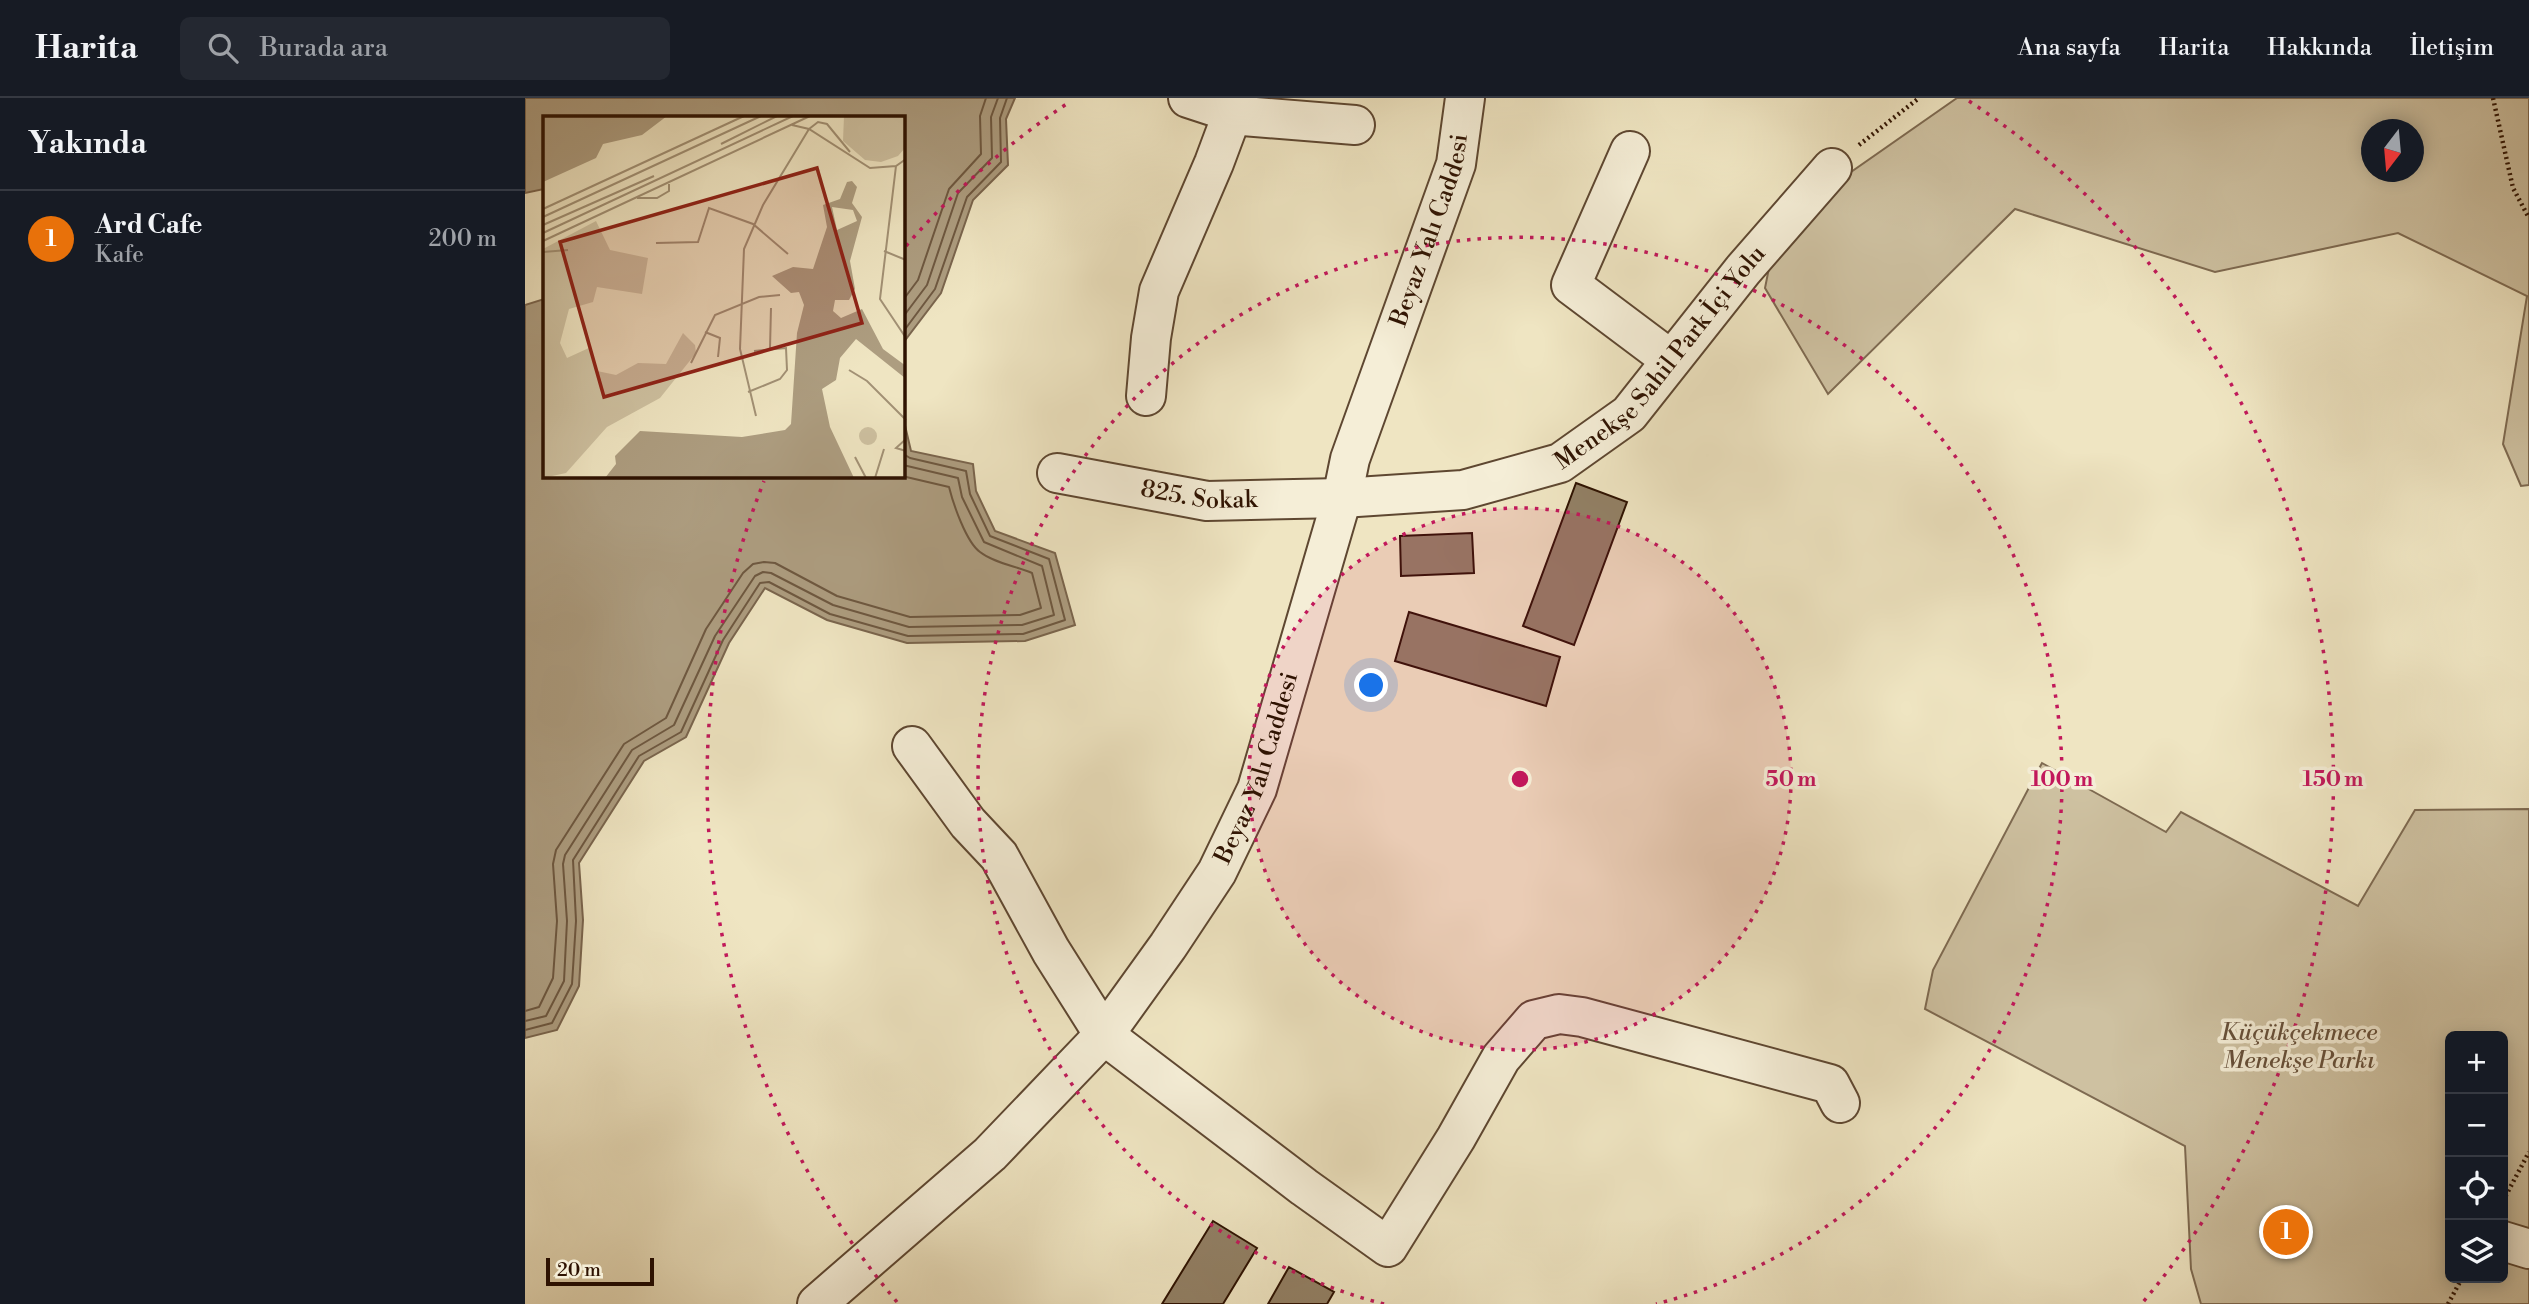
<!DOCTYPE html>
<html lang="tr">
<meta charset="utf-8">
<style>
body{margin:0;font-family:"Libre Bodoni",serif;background:#242831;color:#f1f3f6}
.controls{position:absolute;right:21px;bottom:21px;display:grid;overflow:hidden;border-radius:10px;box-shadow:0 4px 18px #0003}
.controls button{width:63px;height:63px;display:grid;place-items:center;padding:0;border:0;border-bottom:2px solid #363941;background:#171b24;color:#f1f3f6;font:35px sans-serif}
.compass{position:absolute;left:1836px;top:21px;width:63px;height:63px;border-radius:50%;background:#171b24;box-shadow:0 4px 18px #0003;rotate:196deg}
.scale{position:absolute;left:21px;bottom:18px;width:108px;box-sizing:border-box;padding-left:7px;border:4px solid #2e1201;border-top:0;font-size:19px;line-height:24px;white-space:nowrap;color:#2e1201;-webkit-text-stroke:5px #f5eed7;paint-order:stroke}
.you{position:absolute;left:847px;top:588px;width:24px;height:24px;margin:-18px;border:5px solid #fff;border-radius:50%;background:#1a73e8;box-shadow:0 0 0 10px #1a73e833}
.badge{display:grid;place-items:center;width:46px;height:46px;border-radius:50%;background:#0b8043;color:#fff;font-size:23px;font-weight:700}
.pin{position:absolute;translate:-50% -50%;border:4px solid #fff;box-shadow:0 2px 7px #0006}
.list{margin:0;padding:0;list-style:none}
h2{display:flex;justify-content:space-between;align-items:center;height:91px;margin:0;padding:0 28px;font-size:30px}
h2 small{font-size:23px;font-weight:400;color:#9ea1a6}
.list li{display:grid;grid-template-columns:46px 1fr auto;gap:21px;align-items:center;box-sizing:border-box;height:98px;padding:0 28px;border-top:2px solid #363941}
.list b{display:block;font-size:26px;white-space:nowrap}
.list p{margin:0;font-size:23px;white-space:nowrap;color:#9ea1a6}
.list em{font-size:23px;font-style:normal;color:#9ea1a6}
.icon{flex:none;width:38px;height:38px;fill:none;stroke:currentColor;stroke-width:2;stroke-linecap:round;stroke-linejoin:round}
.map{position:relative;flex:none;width:2004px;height:1206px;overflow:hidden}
header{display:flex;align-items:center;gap:42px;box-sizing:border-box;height:98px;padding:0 35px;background:#171b24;border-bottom:2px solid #363941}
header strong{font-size:33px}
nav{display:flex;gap:38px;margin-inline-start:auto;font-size:24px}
.search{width:490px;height:63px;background:#242831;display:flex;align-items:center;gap:18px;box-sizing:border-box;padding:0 24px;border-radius:10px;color:#9ea1a6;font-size:26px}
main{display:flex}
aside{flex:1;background:#171b24}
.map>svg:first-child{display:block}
</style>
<header>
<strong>Harita</strong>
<div class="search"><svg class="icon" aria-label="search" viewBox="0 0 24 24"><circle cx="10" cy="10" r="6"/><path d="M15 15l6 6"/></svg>Burada ara</div>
<nav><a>Ana sayfa</a><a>Harita</a><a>Hakkında</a><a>İletişim</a></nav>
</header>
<main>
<aside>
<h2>Yakında<small></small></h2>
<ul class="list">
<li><span class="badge" style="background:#e8710a">1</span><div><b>Ard Cafe</b><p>Kafe</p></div><em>200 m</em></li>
</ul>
</aside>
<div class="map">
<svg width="2004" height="1206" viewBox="0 0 2004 1206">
<rect width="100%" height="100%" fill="#efe5c2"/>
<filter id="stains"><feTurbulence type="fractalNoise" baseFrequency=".00286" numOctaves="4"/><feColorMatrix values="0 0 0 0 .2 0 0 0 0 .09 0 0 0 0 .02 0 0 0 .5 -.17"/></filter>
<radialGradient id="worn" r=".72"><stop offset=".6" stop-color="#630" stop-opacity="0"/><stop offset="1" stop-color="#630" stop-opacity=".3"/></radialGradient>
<!-- green -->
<g fill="#cec1a1" stroke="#7e6a51" stroke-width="2" fill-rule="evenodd">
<path d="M1432,0H2004V387L1996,388L1978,346L2002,198L1873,135L1690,174L1490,111L1303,296L1240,190L1253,125ZM1846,32H1888V74H1846Z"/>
<path d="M1517,665L1641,734L1656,714L1833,808L1890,712L2004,711V1206H1676L1666,1171L1660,1048L1400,911L1408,872ZM1925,938H1978V1180H1925Z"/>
</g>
<!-- water -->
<g fill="#ad9d80" stroke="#7a654d" stroke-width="2">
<path d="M0,0H490L481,21L483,67L448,102L416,195L378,245V19H19V91L0,95Z"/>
<path d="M19,201V378H378V319L386,353L448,366L451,393L470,433L530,455L550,527L500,543L382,545L302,522L240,490L204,545L161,639L119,663L54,765L58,822L54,888L32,932L0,940V207Z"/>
</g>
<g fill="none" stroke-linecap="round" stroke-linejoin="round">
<!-- shore -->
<g stroke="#6e5840" stroke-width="2">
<path d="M378,202L393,182L424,91L456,56L455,18L461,0"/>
<path d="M378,219L402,187L433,95L467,60L466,19L473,0"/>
<path d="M378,234L410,191L442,99L476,64L475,20L482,0"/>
<path d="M0,913L14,909L28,880L32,823L28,766L31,752L99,646L141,620L181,531L218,475L228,466L239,464L250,465L312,498L385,519L495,517L516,510L507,475C491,468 469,465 455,454C441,444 428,405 424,389L377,378"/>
<path d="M0,923L21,918L39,883L42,823L38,766L40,757L107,652L149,627L190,538L230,478L238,474L246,475L308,507L384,529L497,527L529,517L517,468L459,444L437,399L433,380L378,367"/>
<path d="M0,932L27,925L47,886L51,823L48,762L114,658L156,634L198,542L235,485L244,484L305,516L383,538L498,536L540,522L524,461L465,438L445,396L441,373L385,360L380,357L378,350"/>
</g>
</g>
<!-- building -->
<g fill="#928065" stroke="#2e1201" stroke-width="2">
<path d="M1051,385L1102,404L1049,547L998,528Z"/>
<path d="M947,435L949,475L876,478L875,438Z"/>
<path d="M884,514L1035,559L1021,608L870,563Z"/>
<path d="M688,1123L732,1150L698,1206H637Z"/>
<path d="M764,1169L809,1194L802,1206H743Z"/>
</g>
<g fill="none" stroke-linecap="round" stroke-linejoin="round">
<defs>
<g id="minor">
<path d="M663,0L718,18L830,27"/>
<path d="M1105,53L1046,187L1146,262"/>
<path d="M621,298L626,240L634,193L689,65L708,14"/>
<path id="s1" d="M532,375L682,403L817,400L938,392L1035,365L1104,316L1218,172L1307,70"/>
<path d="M387,648L443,725L474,758L526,853L579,937L779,1089L863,1149L931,1040L976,960L1009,922L1034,916L1057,919L1305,986L1315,1005"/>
<path d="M1978,1143L2004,1151"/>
<path id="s2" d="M292,1206L465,1056L579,937L643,848L692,774L732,691L817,400L825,361L931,66L940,0"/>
</g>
</defs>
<!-- minor casing -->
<use href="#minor" stroke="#5e4731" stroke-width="42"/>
<!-- path -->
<g stroke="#2e1201" stroke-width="4.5" stroke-dasharray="2 3.5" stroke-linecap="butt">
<path d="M1968,0L1988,90L2004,120"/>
<path d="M1334,47L1394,0"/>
<path d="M1978,1103L2004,1054"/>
<path d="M1923,1206L1937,1180"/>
</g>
<!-- minor -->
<use href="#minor" stroke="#f5eed7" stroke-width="38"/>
</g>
<!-- distance rings -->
<circle cx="995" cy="681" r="271" fill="#c2185b" fill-opacity=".12"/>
<g fill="none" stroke="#c2185b" stroke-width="3.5" stroke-dasharray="3.5 7">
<circle cx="995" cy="681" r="271"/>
<path d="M859 1206A542 542 0 1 1 1131 1206"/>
<path d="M372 1204A813 813 0 0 1 239 383M381 148A813 813 0 0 1 546 3M1444 3A813 813 0 0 1 1618 1204"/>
</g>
<g text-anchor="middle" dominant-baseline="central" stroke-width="7" stroke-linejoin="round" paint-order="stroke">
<!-- street labels -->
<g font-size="24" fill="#2e1201" stroke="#f5eed7">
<text stroke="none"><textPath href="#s2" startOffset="1270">Beyaz Yalı Caddesi</textPath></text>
<text stroke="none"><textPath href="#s1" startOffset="656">Menekşe Sahil Park İçi Yolu</textPath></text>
<text stroke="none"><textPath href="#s1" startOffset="144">825. Sokak</textPath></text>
<text stroke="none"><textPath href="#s2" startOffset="704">Beyaz Yalı Caddesi</textPath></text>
</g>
<!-- park labels -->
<g font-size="24" font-style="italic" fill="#664f39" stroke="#f5eed7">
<text x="1774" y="935">Küçükçekmece<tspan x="1774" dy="28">Menekşe Parkı</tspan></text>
</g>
</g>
<!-- overview -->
<g transform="translate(18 18)">
<rect width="362" height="362" fill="#efe5c2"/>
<path d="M301,0H362V32L355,40L338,46L322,44L300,25ZM53,105L67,134L105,142L99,178L54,171L50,186L26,193L17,227L24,242L48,231L54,255L73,259L95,247L123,248L140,217L152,229L153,237L117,282L64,311L23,357L0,362V133ZM316 320a9 9 0 1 1 18 0a9 9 0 1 1-18 0Z" fill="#cec1a1"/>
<path d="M0,0H124L99,19L60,28L53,42L0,66ZM309,65L314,71L309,87L319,101L307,145L312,173L306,184H292L290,195L298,202L319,193L340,233L363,250L362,262L313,223L297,242L293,264L279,273L287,311L311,362H62L73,348L72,340L97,315L199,321L242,314L248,308L254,217L261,189L256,176L248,177L229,160L250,151L270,153L284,111L280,89L297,83L304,66ZM289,91L310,94L314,105L294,114Z" fill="#ad9d80" fill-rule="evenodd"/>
<path fill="none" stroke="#a29175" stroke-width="2" d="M249,9L266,13L327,52L353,50L363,43M266,13L275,6L284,8L307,36M178,28L234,0M353,50L337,183L363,222M94,82H114L126,75V68M0,93L201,0M0,101L218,0M0,109L111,60M0,117L250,0M0,125L267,0M113,127L155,126L166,92L210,108L245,138M341,135L363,144M0,136L25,134M162,216L177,222L175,241M227,232L228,192M148,247L172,199L216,181L237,179M306,254L324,265L363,304M205,276L237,263L244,254L243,232L211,235M213,300L197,233L201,133L220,89L266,13M363,323L353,332L363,335M312,341L323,362M332,362L341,333"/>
<path fill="#8f2418" fill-opacity="0.15" stroke="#8f2418" stroke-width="3.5" d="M274,52L319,207L61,281L17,126Z"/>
<rect width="362" height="362" fill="none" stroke="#2e1201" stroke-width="3.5"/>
</g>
<circle cx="995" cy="681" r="10" fill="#c2185b" stroke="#f5eed7" stroke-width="3.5"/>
<g font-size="21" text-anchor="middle" font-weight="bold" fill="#c2185b" stroke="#f5eed7" stroke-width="7" stroke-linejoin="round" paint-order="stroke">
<text x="1266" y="688">50 m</text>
<text x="1537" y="688">100 m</text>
<text x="1808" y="688">150 m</text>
</g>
<rect width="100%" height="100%" filter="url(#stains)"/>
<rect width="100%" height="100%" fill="url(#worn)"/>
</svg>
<div class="controls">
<button>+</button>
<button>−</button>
<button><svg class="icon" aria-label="locate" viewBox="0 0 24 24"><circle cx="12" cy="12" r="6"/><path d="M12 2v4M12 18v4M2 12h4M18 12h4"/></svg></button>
<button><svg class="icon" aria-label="layers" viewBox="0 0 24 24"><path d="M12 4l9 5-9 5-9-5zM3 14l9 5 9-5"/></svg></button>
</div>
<svg class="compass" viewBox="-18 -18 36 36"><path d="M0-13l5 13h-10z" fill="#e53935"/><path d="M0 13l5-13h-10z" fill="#9ea1a6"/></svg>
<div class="scale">20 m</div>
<div class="you"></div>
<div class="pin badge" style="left:1761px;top:1134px;background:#e8710a">1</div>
</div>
</main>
